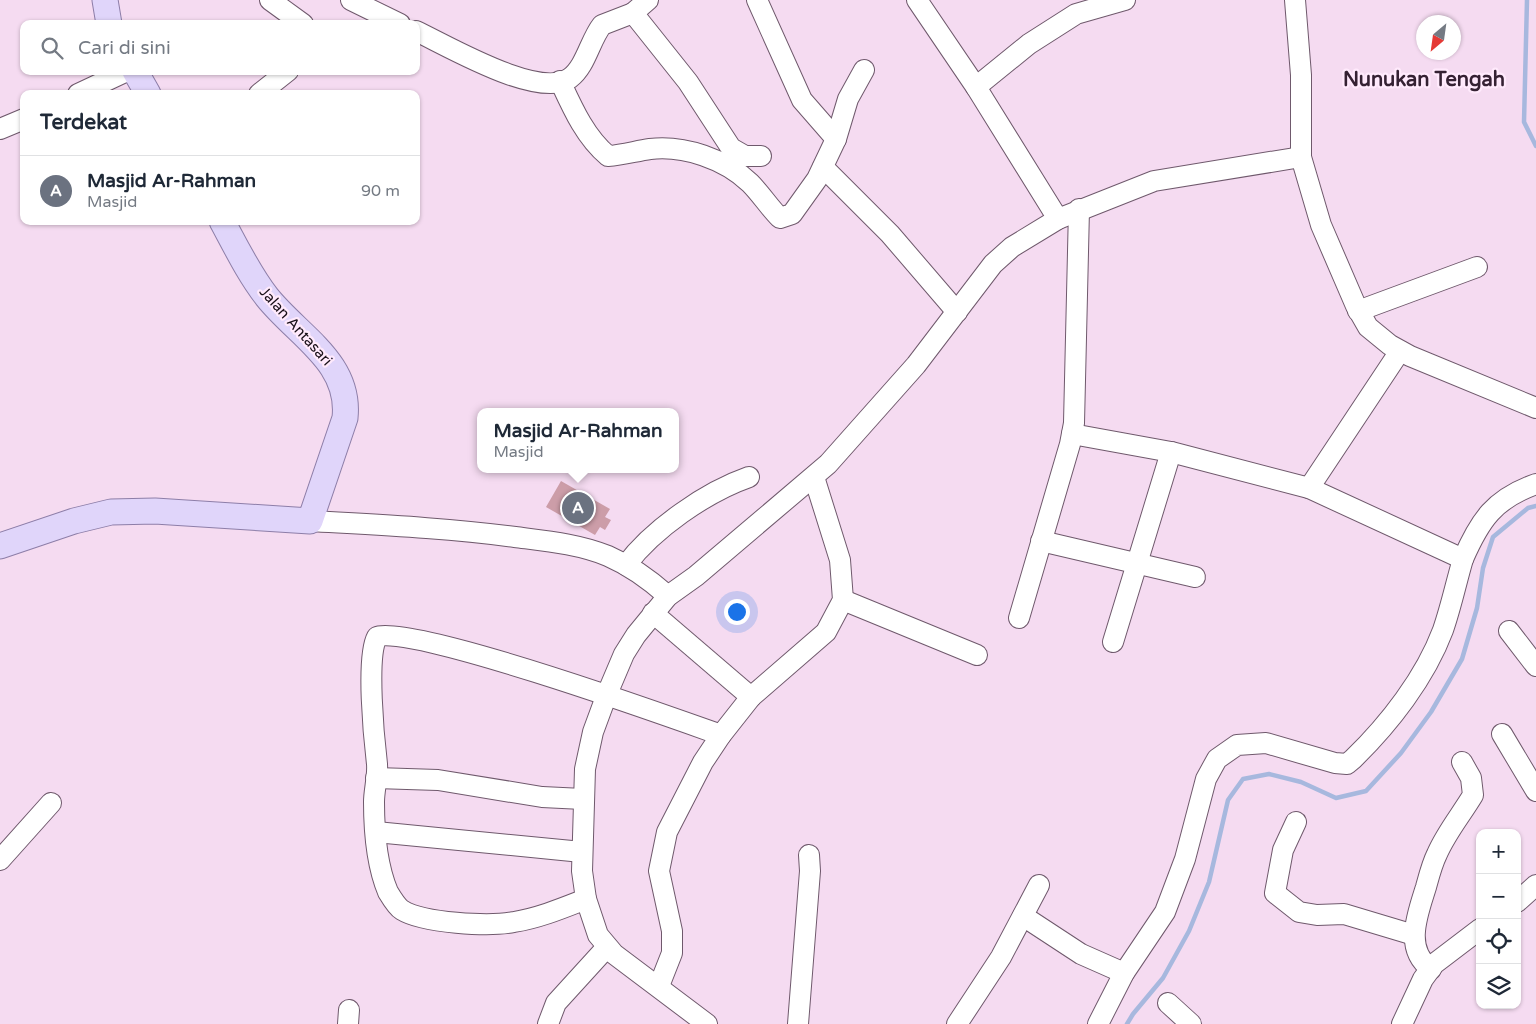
<!DOCTYPE html>
<html lang="id">
<meta charset="utf-8">
<style>
body{margin:0;font-family:"Varela Round",sans-serif;background:#f6f6f7;color:#1f2937}
.controls{position:absolute;right:15px;bottom:15px;display:grid;overflow:hidden;border-radius:10px;box-shadow:0 1px 4px #0004}
.controls button{width:45px;height:45px;display:grid;place-items:center;padding:0;border:0;border-bottom:1px solid #e0e1e3;background:#fff;color:#1f2937;font:25px sans-serif}
.compass{position:absolute;left:1416px;top:15px;width:45px;height:45px;border-radius:50%;background:#fff;box-shadow:0 1px 4px #0004;rotate:209deg}
.you{position:absolute;left:736px;top:611px;width:18px;height:18px;margin:-12px;border:4px solid #fff;border-radius:50%;background:#1a73e8;box-shadow:0 0 0 8px #1a73e833}
.badge{display:grid;place-items:center;width:32px;height:32px;border-radius:50%;background:#3f631a;color:#fff;font-size:16px;font-weight:700}
.pin{position:absolute;translate:-50% -50%;border:2px solid #fff;box-shadow:0 1px 5px #0006}
.popup{position:absolute;left:477px;top:408px;width:202px;height:65px;box-sizing:border-box;display:grid;place-content:center;border-radius:10px;background:#fff;filter:drop-shadow(0 1px 4px #0005);font-size:16px;white-space:nowrap;color:#747a83}
.popup b{font-size:19px;color:#1f2937}
.popup::after{content:'';position:absolute;left:50%;top:100%;margin-left:-10px;border:10px solid transparent;border-top-color:#fff}
.list{margin:0;padding:0;list-style:none}
h2{display:flex;justify-content:space-between;align-items:center;height:65px;margin:0;padding:0 20px;font-size:21px}
h2 small{font-size:16px;font-weight:400;color:#747a83}
.list li{display:grid;grid-template-columns:32px 1fr auto;gap:15px;align-items:center;box-sizing:border-box;height:70px;padding:0 20px;border-top:1px solid #e0e1e3}
.list b{display:block;font-size:19px;white-space:nowrap}
.list p{margin:0;font-size:16px;white-space:nowrap;color:#747a83}
.list em{font-size:16px;font-style:normal;color:#747a83}
.icon{flex:none;width:28px;height:28px;fill:none;stroke:currentColor;stroke-width:2;stroke-linecap:round;stroke-linejoin:round}
.map{position:relative;flex:none;width:1536px;height:1024px;overflow:hidden}
.search{position:absolute;background:#fff;box-shadow:0 1px 4px #0004;left:20px;top:20px;width:400px;height:55px;display:flex;align-items:center;gap:12px;box-sizing:border-box;padding:0 18px;border-radius:10px;color:#747a83;font-size:19px}
.panel{position:absolute;background:#fff;box-shadow:0 1px 4px #0004;left:20px;top:90px;width:400px;height:135px;border-radius:10px}
.map>svg:first-child{display:block}
</style>
<div class="map">
<svg width="1536" height="1024" viewBox="0 0 1536 1024">
<rect width="100%" height="100%" fill="#f5dbf1"/>
<g fill="none" stroke-linecap="round" stroke-linejoin="round">
<!-- stream -->
<g stroke="#a7b8de" stroke-width="4.5">
<path d="M1527,0L1524,122L1536,146"/>
<path d="M1127,1024L1133,1014L1163,978L1189,931L1209,882L1228,800L1243,779L1269,774L1301,782L1336,798L1366,791L1401,753L1431,712L1462,659L1477,608L1483,568L1493,537L1528,508L1536,506"/>
</g>
</g>
<!-- building -->
<path fill="#cc9da8" d="M561,481L610,509L605,517L611,520L605,530L600,527L595,535L546,507Z"/>
<g fill="none" stroke-linecap="round" stroke-linejoin="round">
<defs>
<g id="minor">
<path d="M270,0L303,24"/>
<path d="M351,0L400,24"/>
<path d="M648,0L633,13L688,82L731,148L745,156H761"/>
<path d="M757,0L802,100L836,139"/>
<path d="M917,0L976,87L1058,219"/>
<path d="M1295,0L1301,75V157"/>
<path d="M416,31C448,46 539,100 570,78C586,66 590,40 602,25L633,13"/>
<path d="M560,81C572,107 585,137 608,156C623,155 636,151 650,149C684,145 725,159 750,183C761,194 769,207 780,218L792,214L817,179L836,139L848,99L864,70"/>
<path d="M976,87L1029,44L1076,14L1125,0"/>
<path d="M78,94L127,71"/>
<path d="M259,94L288,71"/>
<path d="M0,129L24,119"/>
<path d="M823,167L890,234L957,312"/>
<path d="M1358,311L1477,267"/>
<path d="M1072,434L1171,452L1309,488L1463,559C1456,583 1451,607 1443,630C1425,678 1389,724 1353,759L1347,764L1335,763L1266,743L1237,745L1217,759L1206,779L1185,859L1165,912L1124,973L1098,1024"/>
<path d="M1309,488L1400,351"/>
<path d="M310,521C379,525 447,528 515,537C546,541 579,544 608,556C631,566 650,580 668,596"/>
<path d="M1041,541L1195,577"/>
<path d="M1463,559C1480,520 1494,499 1536,484"/>
<path d="M626,565C653,529 706,492 749,477"/>
<path d="M843,600L977,655"/>
<path d="M653,613L751,697"/>
<path d="M1019,618L1070,444L1074,423L1079,209"/>
<path d="M1509,631L1536,666"/>
<path d="M1113,642L1171,452"/>
<path d="M1502,734L1536,791"/>
<path d="M376,778L438,780L542,797L583,799"/>
<path d="M1296,822L1283,850L1275,893L1299,912L1317,915L1344,914L1414,935"/>
<path d="M376,832L582,852"/>
<path d="M0,860L51,803"/>
<path d="M586,899C563,908 539,918 514,922C489,927 423,923 402,910C397,907 391,897 388,892C377,866 374,830 374,802C374,790 378,777 377,764C374,739 366,657 377,637C406,622 676,719 721,735"/>
<path d="M1517,902L1536,885"/>
<path d="M1023,916L1081,954L1124,973"/>
<path d="M1431,969C1403,949 1418,913 1426,887C1429,876 1432,864 1437,854C1446,833 1461,815 1473,795L1471,778L1462,762"/>
<path d="M659,986L672,953V931L659,871L667,832L703,762L721,735L751,697L826,632L843,600L840,560L814,477"/>
<path d="M1168,1003L1191,1024"/>
<path d="M348,1024L349,1010"/>
<path d="M548,1024L556,1003L607,947"/>
<path d="M707,1024L614,954L598,935L586,899L582,871L585,769L593,732L607,694L624,654L636,635L668,596L696,576L828,464L916,365L993,264L1012,247L1058,219L1154,181L1301,157L1321,225L1356,306L1368,327L1390,345L1410,356L1536,408"/>
<path d="M798,1024L810,871L809,855"/>
<path d="M957,1024L1001,957L1039,885"/>
<path d="M1402,1024L1423,979L1434,964L1480,929"/>
</g>
<g id="major">
<path d="M105,0L109,24"/>
<path d="M135,71L148,94"/>
<path d="M0,546L74,521L111,512L155,511L310,521L345,418C351,362 298,336 267,297C249,274 236,247 222,221"/>
</g>
</defs>
<!-- minor casing -->
<use href="#minor" stroke="#6f596c" stroke-width="22"/>
<!-- major casing -->
<use href="#major" stroke="#8d7ea8" stroke-width="27"/>
<!-- minor -->
<use href="#minor" stroke="#fff" stroke-width="20"/>
<!-- major -->
<use href="#major" stroke="#e0d5fa" stroke-width="25"/>
</g>
<g text-anchor="middle" dominant-baseline="central" stroke-width="4.5" stroke-linejoin="round" paint-order="stroke">
<!-- street labels -->
<g font-size="15" fill="#191018" stroke="#ffeafc">
<text transform="translate(296 326) rotate(48)">Jalan Antasari</text>
</g>
<!-- district labels -->
<g font-size="20" font-weight="bold" fill="#352133" stroke="#ffeafc">
<text x="1424" y="80">Nunukan Tengah</text>
</g>
</g>
</svg>
<div class="controls">
<button>+</button>
<button>−</button>
<button><svg class="icon" aria-label="locate" viewBox="0 0 24 24"><circle cx="12" cy="12" r="6"/><path d="M12 2v4M12 18v4M2 12h4M18 12h4"/></svg></button>
<button><svg class="icon" aria-label="layers" viewBox="0 0 24 24"><path d="M12 4l9 5-9 5-9-5zM3 14l9 5 9-5"/></svg></button>
</div>
<svg class="compass" viewBox="-18 -18 36 36"><path d="M0-13l5 13h-10z" fill="#e53935"/><path d="M0 13l5-13h-10z" fill="#747a83"/></svg>
<div class="you"></div>
<div class="pin badge" style="left:578px;top:508px;background:#6b7280">A</div>
<div class="popup"><b>Masjid Ar-Rahman</b>Masjid</div>
<div class="search"><svg class="icon" aria-label="search" viewBox="0 0 24 24"><circle cx="10" cy="10" r="6"/><path d="M15 15l6 6"/></svg>Cari di sini</div>
<section class="panel">
<h2>Terdekat<small></small></h2>
<ul class="list">
<li><span class="badge" style="background:#6b7280">A</span><div><b>Masjid Ar-Rahman</b><p>Masjid</p></div><em>90 m</em></li>
</ul>
</section>
</div>
